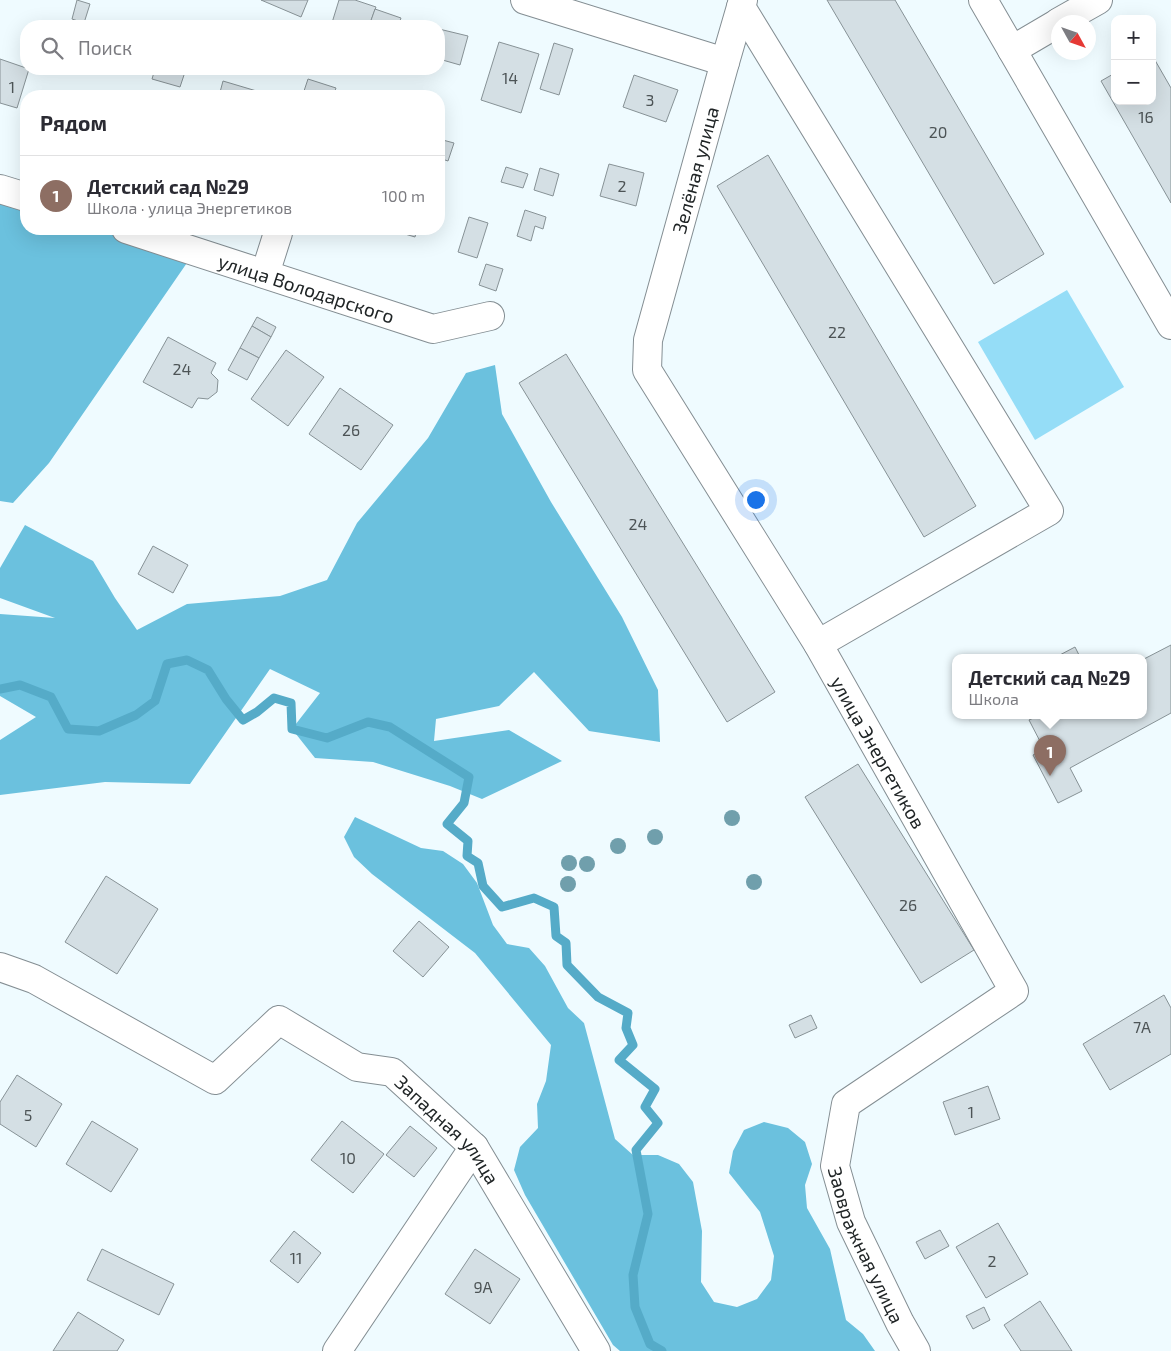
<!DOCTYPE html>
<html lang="ru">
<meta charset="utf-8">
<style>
body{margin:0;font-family:"Exo 2",sans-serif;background:#f2f2f3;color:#2b2b33}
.controls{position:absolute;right:15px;top:15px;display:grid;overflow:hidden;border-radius:10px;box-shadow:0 5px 20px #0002}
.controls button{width:45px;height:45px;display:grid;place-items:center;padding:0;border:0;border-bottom:1px solid #e1e1e2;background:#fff;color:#2b2b33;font:25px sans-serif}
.compass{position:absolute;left:1051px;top:15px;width:45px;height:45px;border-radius:50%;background:#fff;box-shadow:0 5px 20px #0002;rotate:130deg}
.you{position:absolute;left:755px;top:499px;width:18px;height:18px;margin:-12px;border:4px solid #fff;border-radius:50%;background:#1a73e8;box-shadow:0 0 0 8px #1a73e833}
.badge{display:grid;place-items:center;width:32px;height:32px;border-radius:50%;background:#206276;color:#fff;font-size:16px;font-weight:700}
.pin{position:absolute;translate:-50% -41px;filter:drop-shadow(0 1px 2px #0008)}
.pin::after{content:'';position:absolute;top:26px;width:18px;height:15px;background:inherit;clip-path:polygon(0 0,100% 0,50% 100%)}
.popup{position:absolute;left:952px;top:654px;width:195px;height:65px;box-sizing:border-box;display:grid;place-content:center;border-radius:10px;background:#fff;filter:drop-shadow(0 1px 4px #0005);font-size:16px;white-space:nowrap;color:#7c7c81}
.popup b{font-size:19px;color:#2b2b33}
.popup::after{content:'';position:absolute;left:50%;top:100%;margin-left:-10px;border:10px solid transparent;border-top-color:#fff}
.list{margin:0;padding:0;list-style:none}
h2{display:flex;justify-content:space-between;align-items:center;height:65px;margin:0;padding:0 20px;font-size:21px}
h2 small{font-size:16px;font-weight:400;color:#7c7c81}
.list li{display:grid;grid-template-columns:32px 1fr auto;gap:15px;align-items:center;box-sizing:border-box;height:80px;padding:0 20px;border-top:1px solid #e1e1e2}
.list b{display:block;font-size:19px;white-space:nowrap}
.list p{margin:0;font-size:16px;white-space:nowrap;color:#7c7c81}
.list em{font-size:16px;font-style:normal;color:#7c7c81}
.icon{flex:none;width:28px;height:28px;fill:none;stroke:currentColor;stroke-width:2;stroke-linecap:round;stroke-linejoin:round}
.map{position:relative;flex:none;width:1171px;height:1351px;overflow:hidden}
.search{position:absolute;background:#fff;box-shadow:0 5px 20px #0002;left:20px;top:20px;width:425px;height:55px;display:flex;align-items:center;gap:12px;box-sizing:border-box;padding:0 18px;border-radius:20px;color:#7c7c81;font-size:19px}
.panel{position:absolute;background:#fff;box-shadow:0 5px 20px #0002;left:20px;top:90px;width:425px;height:145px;border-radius:20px}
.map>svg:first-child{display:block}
</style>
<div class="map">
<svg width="1171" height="1351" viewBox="0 0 1171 1351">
<rect width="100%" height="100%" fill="#effbff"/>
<!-- green -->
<path fill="#95ddf7" d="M1067,290L1124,387L1035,440L978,342Z"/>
<!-- forest -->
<g fill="#6bc1de">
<path d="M0,193L26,202V229H106L191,257L49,463L13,503L0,501Z"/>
<path d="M495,365L502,414L551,502L622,617L658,690L660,742L589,731L534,672L499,706L436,719L434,741L509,730L562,761L482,799L450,786L373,762L315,758L292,729L320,693L270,669L190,784L105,782L0,795V740L36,717L0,696V614L55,618L0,598V568L25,525L93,561L115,598L137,630L187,604L280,596L327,580L357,523L428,438L466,373Z"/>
<path d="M355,817L421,848L443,851L463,864L477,883L493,925L507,944L529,948L545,966L568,1008L584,1023L615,1139L633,1155H658L679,1164L693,1182L702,1231L701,1282L714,1302L737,1307L757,1299L771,1280L774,1256L760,1212L729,1173L733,1151L744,1130L764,1122L788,1128L805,1142L812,1164L805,1185L807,1208L830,1249L846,1320L863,1334L875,1351H620L613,1345L525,1195L514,1170L520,1147L538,1128L537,1104L546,1081L551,1045L475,953L372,874L354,857L344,837Z"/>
</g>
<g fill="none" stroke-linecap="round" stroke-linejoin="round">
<!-- stream -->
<path stroke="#55abc8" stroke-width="9" d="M0,689L20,685L51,697L68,729L99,731L136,715L155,701L167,664L187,660L208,670L226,699L243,720L257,712L274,698L291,703L292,729L327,738L368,722L390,727L469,777L464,803L447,824L468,841L467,856L478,863L483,886L502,907L534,898L554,907L556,936L566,943L567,965L598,997L628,1013L626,1028L633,1045L619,1060L655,1089L645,1107L658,1123L636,1150L648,1214L633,1275L635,1307L650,1344L662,1351"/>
</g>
<!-- building -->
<g fill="#d4dfe4" stroke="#879296">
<path d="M77,0L90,4L84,23L72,19Z"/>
<path d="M261,0H308L301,17Z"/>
<path d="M339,0H355L376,7L369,26H331Z"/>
<path d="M827,0H895L1044,254L994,284Z"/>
<path d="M375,9L401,18L398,26H369Z"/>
<path d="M439,29L468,36L460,65L439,59Z"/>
<path d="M499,42L539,54L521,113L481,100Z"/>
<path d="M554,43L573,49L559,95L540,89Z"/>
<path d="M1152,55L1171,88V203L1101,81L1115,73V101H1152Z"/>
<path d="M0,59L29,69L17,108L0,103Z"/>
<path d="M155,69H186L180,87L152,79Z"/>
<path d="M634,75L678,90L666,122L623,107Z"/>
<path d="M308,79L336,88L333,96H310L303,94Z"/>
<path d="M223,81L270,95L273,96H219Z"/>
<path d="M76,91L91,96H74Z"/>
<path d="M439,139L454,143L448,161L439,158Z"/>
<path d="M768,155L976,506L924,537L717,186Z"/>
<path d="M609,164L644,173L636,206L600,196Z"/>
<path d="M506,167L528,174L523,188L501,182Z"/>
<path d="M540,168L559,174L553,196L534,190Z"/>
<path d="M525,210L546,217L543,229L535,226L531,241L517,236Z"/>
<path d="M469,217L488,223L477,258L458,252Z"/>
<path d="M388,229H417L415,237Z"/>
<path d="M486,264L503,269L496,291L479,285Z"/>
<path d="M257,317L276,327L271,337L252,326Z"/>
<path d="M252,326L271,337L259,358L240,348Z"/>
<path d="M168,337L216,363L211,373L218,380L217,392L208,399L198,398L192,408L143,382Z"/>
<path d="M240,348L259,358L247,380L228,370Z"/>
<path d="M286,350L324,377L288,426L251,399Z"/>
<path d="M566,354L775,692L727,722L519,383Z"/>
<path d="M340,388L393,425L361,470L309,434Z"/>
<path d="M153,546L188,565L173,593L138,574Z"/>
<path d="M1171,645V713L1070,768L1082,791L1058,803L1033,755L1044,749L1029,720L1040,715H1144V659Z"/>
<path d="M1075,647L1080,657H1056Z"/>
<path d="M858,764L974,950L921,983L805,797Z"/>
<path d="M106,876L158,909L117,974L65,942Z"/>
<path d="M419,921L449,947L423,977L393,951Z"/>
<path d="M1164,995L1171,1008V1054L1110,1090L1083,1044Z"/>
<path d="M811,1015L817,1028L795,1038L789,1025Z"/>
<path d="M17,1075L62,1104L36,1147L0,1124V1102Z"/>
<path d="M988,1086L1000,1119L955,1135L943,1102Z"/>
<path d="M92,1121L138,1149L111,1192L66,1164Z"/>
<path d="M342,1121L384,1154L353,1193L311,1160Z"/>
<path d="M410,1126L437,1148L414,1177L386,1155Z"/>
<path d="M998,1223L1028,1274L986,1298L956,1247Z"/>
<path d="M940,1230L949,1246L925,1259L916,1242Z"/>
<path d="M294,1231L321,1253L298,1283L270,1261Z"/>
<path d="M102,1249L174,1284L159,1315L87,1280Z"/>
<path d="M475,1249L520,1279L490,1324L445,1294Z"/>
<path d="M1040,1301L1072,1351H1021L1004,1325Z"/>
<path d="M984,1307L990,1320L973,1329L966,1316Z"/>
<path d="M78,1312L124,1340L117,1351H53Z"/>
</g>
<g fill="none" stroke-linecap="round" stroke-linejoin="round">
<defs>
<g id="minor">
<path d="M525,0L725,62"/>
<path id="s1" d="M743,0L725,62L648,340L647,370L818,644L1014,991L846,1104L835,1166L851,1222L900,1323L916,1351"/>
<path d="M983,0L1012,50L1058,23"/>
<path d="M741,7L1049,511L818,644"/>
<path d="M1059,22L1098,0"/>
<path d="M1012,50L1171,325"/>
<path d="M0,189L26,197"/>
<path id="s2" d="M126,229L433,329L490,316"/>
<path d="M265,274L278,233"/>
<path id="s3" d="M0,967L34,979L215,1080L279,1020L357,1067L392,1072L474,1147L596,1351"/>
<path d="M337,1351L474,1147"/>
</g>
</defs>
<!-- minor casing -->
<use href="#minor" stroke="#848e93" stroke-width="30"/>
<!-- minor -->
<use href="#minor" stroke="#fff" stroke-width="28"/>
</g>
<!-- trees -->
<g fill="#709fac">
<circle cx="732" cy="818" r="8"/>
<circle cx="655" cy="837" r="8"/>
<circle cx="618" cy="846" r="8"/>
<circle cx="569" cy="863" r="8"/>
<circle cx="587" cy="864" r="8"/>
<circle cx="754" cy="882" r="8"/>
<circle cx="568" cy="884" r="8"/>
</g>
<g text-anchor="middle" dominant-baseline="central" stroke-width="4.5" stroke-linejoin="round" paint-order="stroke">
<!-- number labels -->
<g font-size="16" fill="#4d5456">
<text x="510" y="77">14</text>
<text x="12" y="86">1</text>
<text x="650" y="99">3</text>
<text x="1146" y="116">16</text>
<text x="938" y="131">20</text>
<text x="622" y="185">2</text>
<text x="837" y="331">22</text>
<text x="182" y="368">24</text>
<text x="351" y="429">26</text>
<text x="638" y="523">24</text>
<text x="908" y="904">26</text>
<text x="1142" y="1026">7А</text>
<text x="971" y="1111">1</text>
<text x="28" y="1114">5</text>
<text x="348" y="1157">10</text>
<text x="296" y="1257">11</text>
<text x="992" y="1260">2</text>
<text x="483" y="1286">9А</text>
</g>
<!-- street labels -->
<g font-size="19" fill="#202526" stroke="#fff">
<text transform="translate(695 170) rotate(-75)">Зелёная улица</text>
<text stroke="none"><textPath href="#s2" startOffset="190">улица Володарского</textPath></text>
<text stroke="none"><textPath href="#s1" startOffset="830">улица Энергетиков</textPath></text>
<text stroke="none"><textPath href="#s3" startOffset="538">Западная улица</textPath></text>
<text stroke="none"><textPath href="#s1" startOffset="1455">Заовражная улица</textPath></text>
</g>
</g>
</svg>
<div class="controls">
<button>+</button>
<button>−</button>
</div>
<svg class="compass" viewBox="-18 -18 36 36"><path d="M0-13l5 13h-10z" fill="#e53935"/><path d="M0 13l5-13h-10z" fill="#7c7c81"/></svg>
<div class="you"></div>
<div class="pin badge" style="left:1050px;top:776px;background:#8d6e63">1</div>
<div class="popup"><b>Детский сад №29</b>Школа</div>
<div class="search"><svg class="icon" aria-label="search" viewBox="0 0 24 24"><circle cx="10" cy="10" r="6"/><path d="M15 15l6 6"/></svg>Поиск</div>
<section class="panel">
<h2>Рядом<small></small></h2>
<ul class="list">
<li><span class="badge" style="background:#8d6e63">1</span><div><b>Детский сад №29</b><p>Школа · улица Энергетиков</p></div><em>100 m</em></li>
</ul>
</section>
</div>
